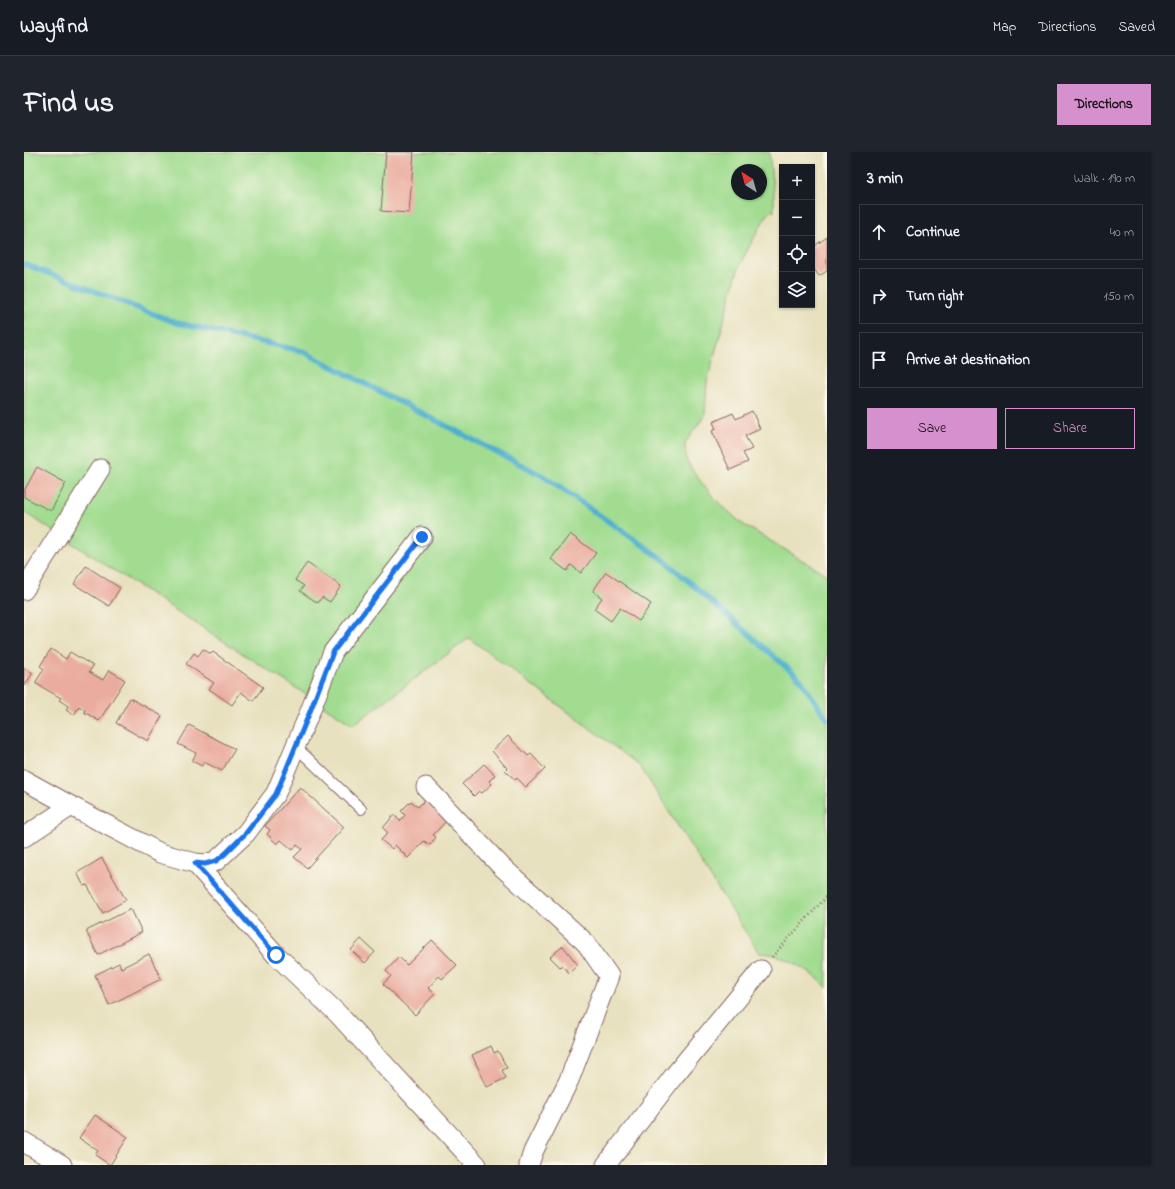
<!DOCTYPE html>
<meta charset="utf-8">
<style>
body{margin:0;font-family:"Indie Flower",sans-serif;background:#20242c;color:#f1f3f6}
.controls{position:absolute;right:12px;top:12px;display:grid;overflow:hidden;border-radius:0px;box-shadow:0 1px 3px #0004}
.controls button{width:36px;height:36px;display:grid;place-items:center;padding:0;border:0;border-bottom:1px solid #363941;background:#171b24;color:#f1f3f6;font:20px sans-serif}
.compass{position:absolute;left:707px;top:12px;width:36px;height:36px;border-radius:50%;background:#171b24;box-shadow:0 1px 3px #0004;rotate:323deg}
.stop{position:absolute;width:12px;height:12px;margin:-9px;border:3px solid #1a73e8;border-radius:50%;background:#fff}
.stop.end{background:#1a73e8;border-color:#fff;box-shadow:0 1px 4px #0008}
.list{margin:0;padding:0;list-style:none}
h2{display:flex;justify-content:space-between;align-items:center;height:52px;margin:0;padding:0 16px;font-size:17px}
h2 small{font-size:13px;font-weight:400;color:#9ea1a6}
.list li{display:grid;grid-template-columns:26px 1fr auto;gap:12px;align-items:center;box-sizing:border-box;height:56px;margin:0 8px 8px;padding:0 8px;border:1px solid #363941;border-radius:0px}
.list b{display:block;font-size:15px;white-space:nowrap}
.list em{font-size:13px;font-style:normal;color:#9ea1a6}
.actions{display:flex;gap:8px;padding:12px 16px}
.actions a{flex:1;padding:9px 0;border:1px solid #d690ce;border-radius:0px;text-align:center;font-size:14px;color:#d690ce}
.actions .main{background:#d690ce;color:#111}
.icon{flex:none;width:22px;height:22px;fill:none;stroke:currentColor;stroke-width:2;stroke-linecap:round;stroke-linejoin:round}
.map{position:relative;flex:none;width:803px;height:1013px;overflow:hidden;border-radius:0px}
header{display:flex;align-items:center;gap:24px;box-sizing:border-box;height:56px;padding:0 20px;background:#171b24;border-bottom:1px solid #363941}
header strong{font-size:19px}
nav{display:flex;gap:22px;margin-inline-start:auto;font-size:14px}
.intro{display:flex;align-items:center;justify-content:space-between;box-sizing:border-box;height:96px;padding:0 24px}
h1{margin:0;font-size:28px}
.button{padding:10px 18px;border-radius:0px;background:#d690ce;color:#111;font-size:14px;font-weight:700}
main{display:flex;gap:24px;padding:0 24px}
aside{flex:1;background:#171b24;border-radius:0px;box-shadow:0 1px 3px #0004}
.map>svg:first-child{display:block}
</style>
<header>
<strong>Wayfind</strong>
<nav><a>Map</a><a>Directions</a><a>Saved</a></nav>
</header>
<div class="intro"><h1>Find us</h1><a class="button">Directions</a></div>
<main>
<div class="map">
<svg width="803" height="1013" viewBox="0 0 803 1013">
<rect width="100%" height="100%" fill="#fbf7ec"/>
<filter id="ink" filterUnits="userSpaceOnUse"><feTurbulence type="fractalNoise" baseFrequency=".025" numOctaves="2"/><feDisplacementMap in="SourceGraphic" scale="8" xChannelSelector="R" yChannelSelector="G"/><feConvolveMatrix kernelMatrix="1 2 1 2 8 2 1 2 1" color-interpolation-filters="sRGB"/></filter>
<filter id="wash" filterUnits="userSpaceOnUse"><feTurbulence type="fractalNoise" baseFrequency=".012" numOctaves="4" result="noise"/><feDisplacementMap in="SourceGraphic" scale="16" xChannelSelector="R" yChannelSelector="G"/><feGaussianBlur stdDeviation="0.9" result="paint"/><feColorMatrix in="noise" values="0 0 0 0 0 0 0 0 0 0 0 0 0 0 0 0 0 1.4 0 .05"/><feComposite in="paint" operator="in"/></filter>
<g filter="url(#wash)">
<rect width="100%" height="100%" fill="#e8e1bf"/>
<!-- green -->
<path fill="#a1dc90" stroke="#767e5e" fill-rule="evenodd" d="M0,0H745L750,42V60L747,58L738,71L715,114L683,230L681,263L661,291L662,307L670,321L691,347L717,371L803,423V836C794,824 765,806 750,803C746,801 740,802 735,801L615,613L445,486L329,573L0,360ZM713,18H737V42H713Z"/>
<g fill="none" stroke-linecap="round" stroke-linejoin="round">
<!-- stream -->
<path stroke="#4fb0ce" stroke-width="5.5" d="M0,112L153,171L278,199L519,324L640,408L776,527L803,567"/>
</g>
<g id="blocks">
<!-- building -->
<g fill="#eaac9f">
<path d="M362,0H390L385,61L357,59Z"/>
<path d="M803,85V119L795,124L788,114V96Z"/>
<path d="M728,259L736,277L721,284L728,297L719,301L724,310L706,318L688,279L692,277L689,270L709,261L712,267Z"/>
<path d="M13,315L42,331L27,359L0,345V339Z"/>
<path d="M546,382L572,401L557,421L547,413L543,419L527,407Z"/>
<path d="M283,411L317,434L306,450L298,445L294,451L276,439L280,434L271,428Z"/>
<path d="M62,414L96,436L85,454L50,432Z"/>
<path d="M582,420L627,452L615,469L596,456L587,469L570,457L578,446L569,439Z"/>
<path d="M27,497L42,507L46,500L69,514L65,520L79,528L85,518L101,528L75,569L60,560L61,558L55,554L50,563L42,558L44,554L35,548L37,546L11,531L20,517L16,514Z"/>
<path d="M179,497L187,502L189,500L239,535L229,549L217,540L208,553L185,537L190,531L162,512L170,501L174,504Z"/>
<path d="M0,516L9,521L0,534Z"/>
<path d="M106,546L138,564L124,589L92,571Z"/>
<path d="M165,573L211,597L198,619L180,610L178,614L168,609L172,601L154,592Z"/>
<path d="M484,584L504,604L507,602L521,617L502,635L493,626L491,628L481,618L483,616L468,599Z"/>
<path d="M460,612L471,623L465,629L468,632L458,641L455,639L450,644L438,632Z"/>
<path d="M276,635L320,675L283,716L270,705L278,697L273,693L269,698L257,688L253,692L243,682L246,678L241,674Z"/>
<path d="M403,646L425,666L409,683L412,685L406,693L400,689L384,706L371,693L368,697L357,688L364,681L359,676L370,663L376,669L381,663L377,659L387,649L394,655Z"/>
<path d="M78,706L102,748L79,761L63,733L60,734L53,721Z"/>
<path d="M107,757L118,780L74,803L62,779Z"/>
<path d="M337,787L351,800L341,811L327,798Z"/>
<path d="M408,788L433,813L418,827L415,824L404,836L411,842L391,863L359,832L367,824L362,819L375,805L383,813Z"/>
<path d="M539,794L554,813L545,821L538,813L536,815L526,805Z"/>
<path d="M125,802L137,827L85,853L71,823L95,811L97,816Z"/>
<path d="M467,894L470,901L474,899L483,916L478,918L482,926L463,935L448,903Z"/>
<path d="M71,963L104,985L86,1013L71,1003L74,999L55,986Z"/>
</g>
</g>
</g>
<g filter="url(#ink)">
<use href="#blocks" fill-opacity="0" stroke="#81635f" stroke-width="1"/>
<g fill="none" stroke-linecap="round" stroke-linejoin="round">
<defs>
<path id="service" d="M271,594L337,657"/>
<g id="minor">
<path d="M0,438L76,317"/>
<path d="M0,628L47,654L136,701L171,711L181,712L192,709L222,681L252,641L285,562L309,500L398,385"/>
<path d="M402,635L477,714L562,791L585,824L545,928L509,1000L505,1013"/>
<path d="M0,685L47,654"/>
<path d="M171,711L252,803L313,861L453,1013"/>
<path d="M0,990L38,1013"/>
<path d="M582,1013L649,925L737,818"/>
</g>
</defs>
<!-- service casing -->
<use href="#service" stroke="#81635f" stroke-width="12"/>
<!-- minor casing -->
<use href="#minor" stroke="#81635f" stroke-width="21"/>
<!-- path -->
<path stroke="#81635f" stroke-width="2.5" stroke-dasharray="1 3" stroke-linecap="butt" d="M748,805L803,744"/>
<!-- service -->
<use href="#service" stroke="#fff" stroke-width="10"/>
<!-- minor -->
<use href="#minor" stroke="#fff" stroke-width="19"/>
</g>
</g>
<g fill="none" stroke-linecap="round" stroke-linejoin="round" filter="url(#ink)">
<!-- route -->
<path stroke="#1a73e8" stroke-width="5" d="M252,803L171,711L181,712L192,709L201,702L222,681L252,642L285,562L309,500L398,385"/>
</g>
</svg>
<div class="controls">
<button>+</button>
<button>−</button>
<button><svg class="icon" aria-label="locate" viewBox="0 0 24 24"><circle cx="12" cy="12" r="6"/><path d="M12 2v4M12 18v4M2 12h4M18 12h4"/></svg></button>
<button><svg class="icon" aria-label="layers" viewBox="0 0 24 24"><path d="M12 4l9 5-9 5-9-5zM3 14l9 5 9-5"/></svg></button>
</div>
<svg class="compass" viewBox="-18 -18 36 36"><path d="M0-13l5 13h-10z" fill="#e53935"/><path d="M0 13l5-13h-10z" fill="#9ea1a6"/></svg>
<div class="stop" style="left:252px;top:803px"></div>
<div class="stop end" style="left:398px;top:385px"></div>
</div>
<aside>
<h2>3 min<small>Walk · 190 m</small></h2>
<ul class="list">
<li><svg class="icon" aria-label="ahead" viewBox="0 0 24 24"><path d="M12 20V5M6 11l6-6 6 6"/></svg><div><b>Continue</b></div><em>40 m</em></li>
<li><svg class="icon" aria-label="right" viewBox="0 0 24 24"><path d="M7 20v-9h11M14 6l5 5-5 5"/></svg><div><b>Turn right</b></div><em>150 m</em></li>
<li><svg class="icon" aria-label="arrive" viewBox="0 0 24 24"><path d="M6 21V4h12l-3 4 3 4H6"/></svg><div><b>Arrive at destination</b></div></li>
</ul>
<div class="actions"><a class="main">Save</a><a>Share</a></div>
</aside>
</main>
